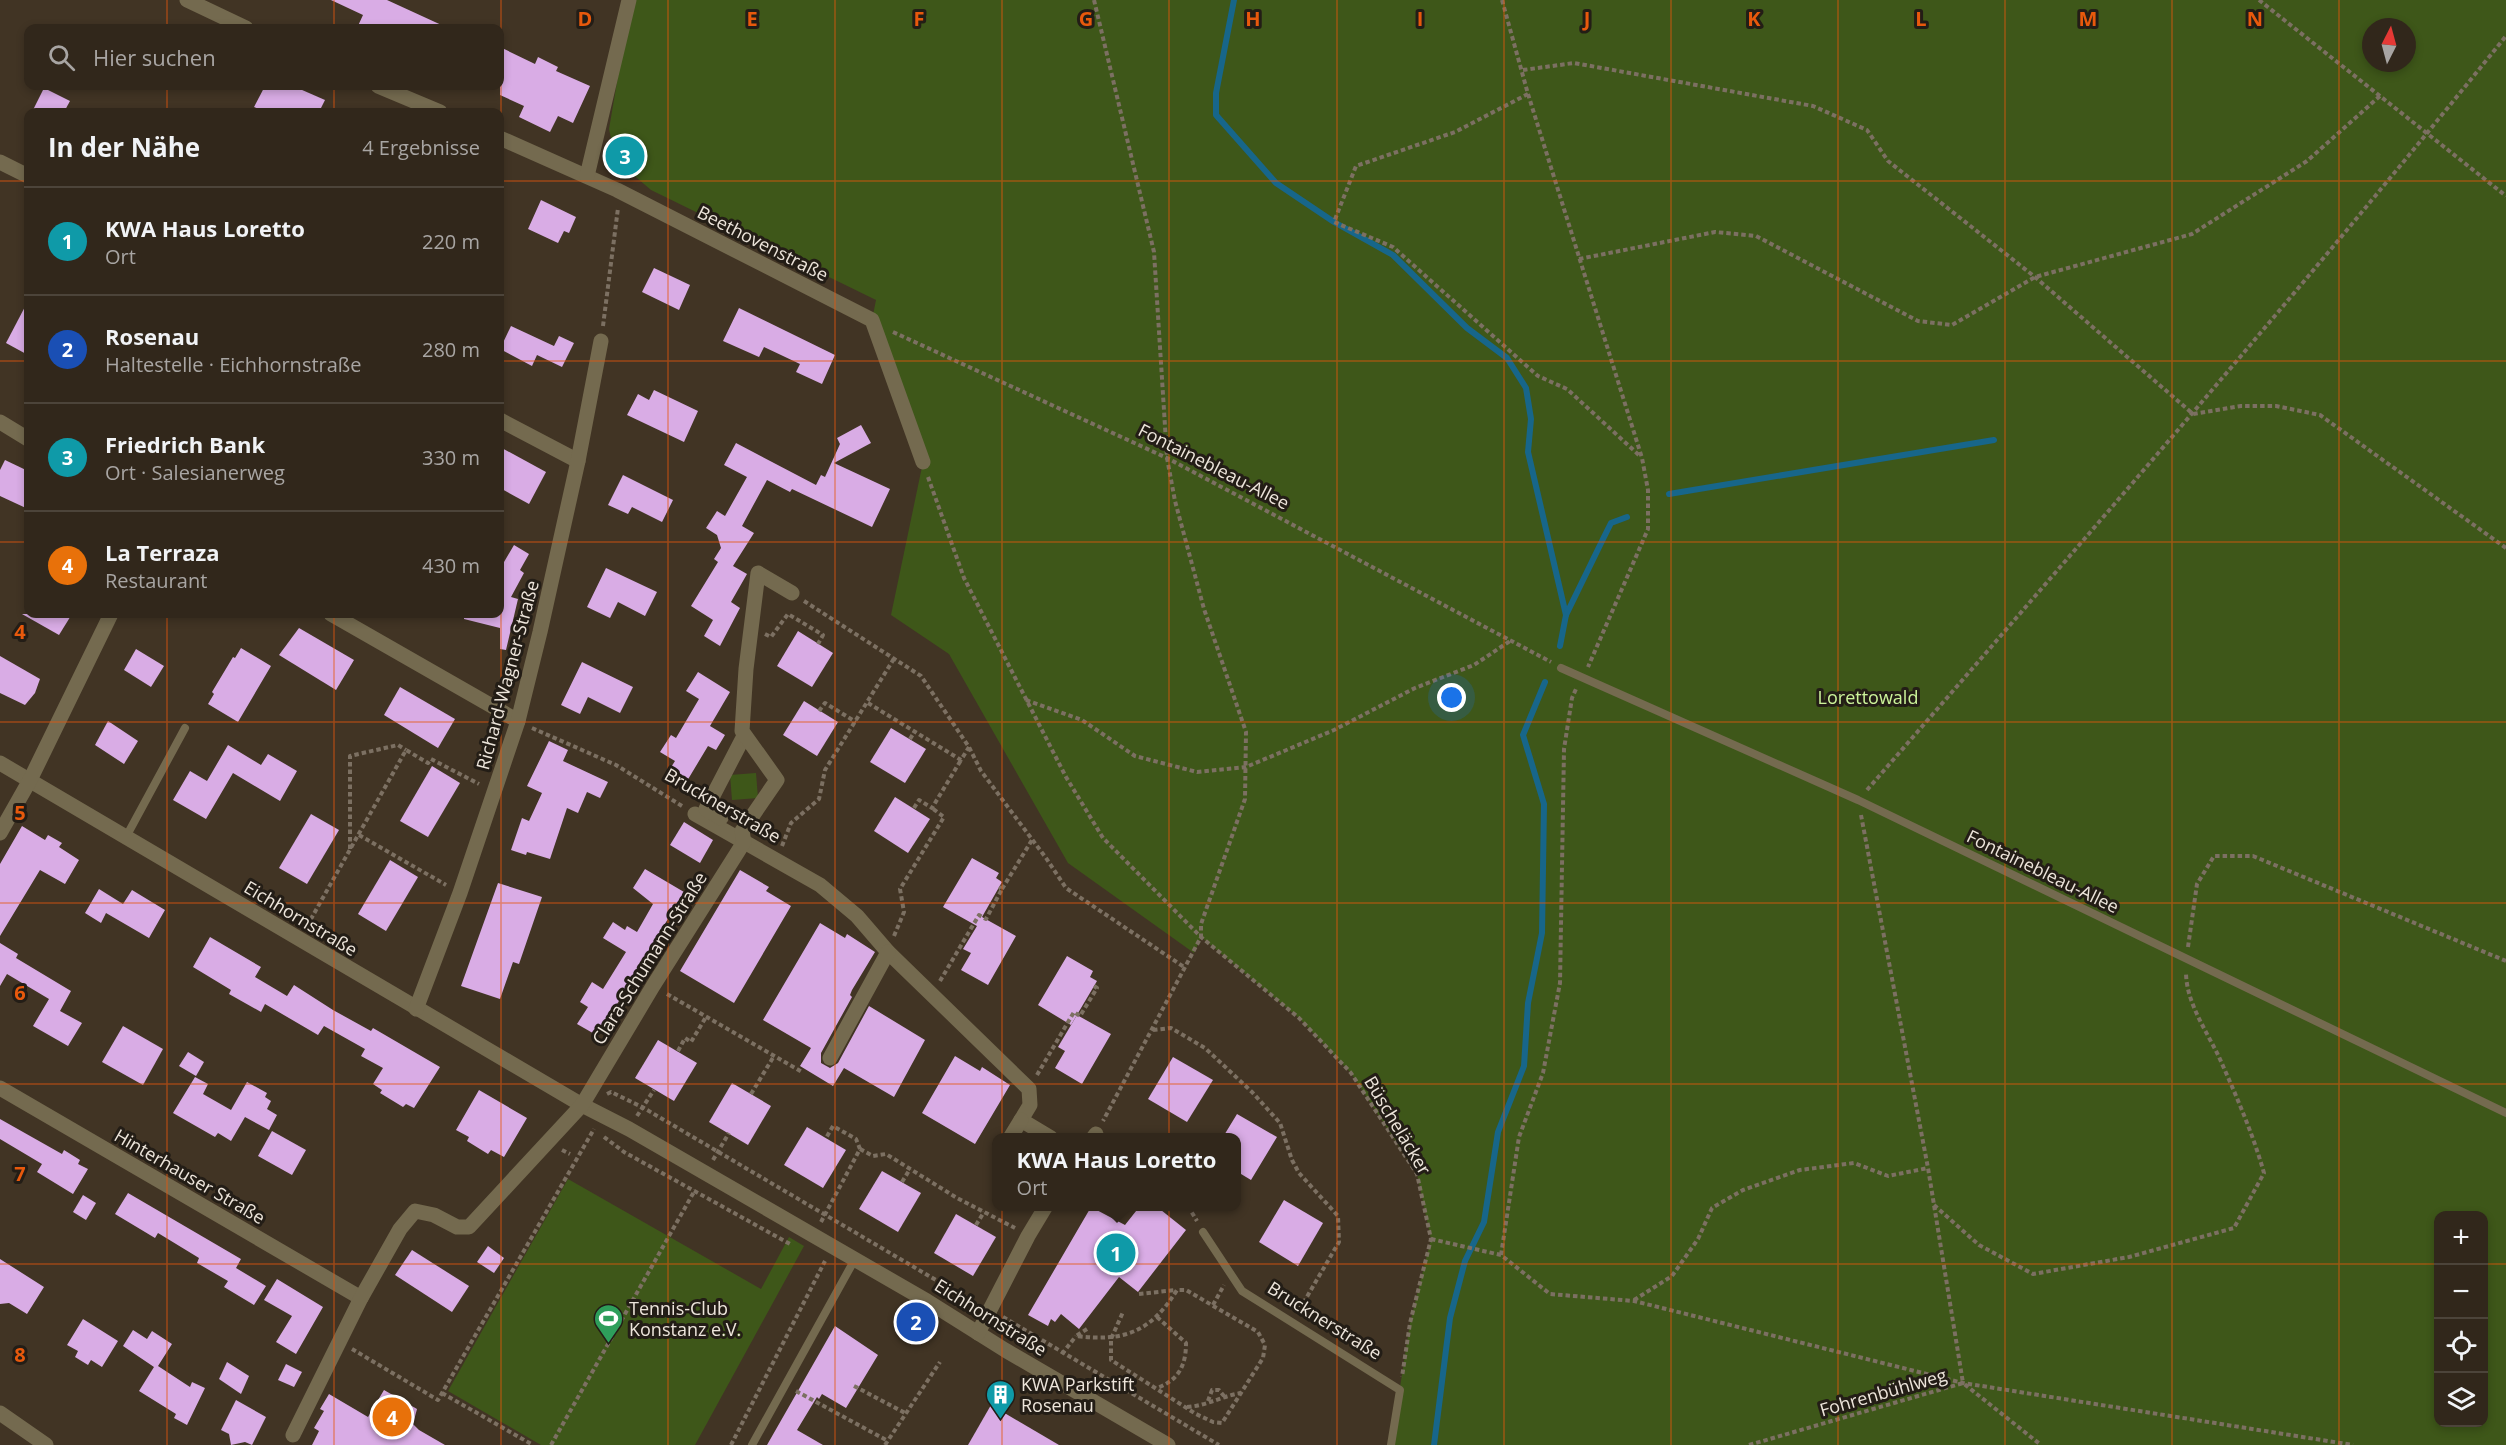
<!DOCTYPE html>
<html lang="de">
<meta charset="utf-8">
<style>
body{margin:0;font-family:"Open Sans",sans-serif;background:#3d3328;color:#f1f3f6}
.controls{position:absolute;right:18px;bottom:18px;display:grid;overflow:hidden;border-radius:12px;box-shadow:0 3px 9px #0003}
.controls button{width:54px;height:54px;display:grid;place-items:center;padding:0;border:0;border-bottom:2px solid #4c443a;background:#31271b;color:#f1f3f6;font:30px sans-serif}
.compass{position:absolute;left:2362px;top:18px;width:54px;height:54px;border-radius:50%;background:#31271b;box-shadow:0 3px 9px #0003;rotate:6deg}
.you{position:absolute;left:1452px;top:698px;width:21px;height:21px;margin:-15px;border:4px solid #fff;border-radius:50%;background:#1a73e8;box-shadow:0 0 0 9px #1a73e833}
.badge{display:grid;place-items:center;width:39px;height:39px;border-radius:50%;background:#95b2f1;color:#fff;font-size:20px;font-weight:700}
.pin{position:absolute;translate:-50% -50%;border:3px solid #fff;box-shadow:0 2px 6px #0006}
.popup{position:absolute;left:992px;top:1133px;width:249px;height:78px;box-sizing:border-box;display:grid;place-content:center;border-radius:12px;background:#31271b;filter:drop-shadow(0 2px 4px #0005);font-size:20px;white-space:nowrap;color:#a8a5a3}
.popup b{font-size:22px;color:#f1f3f6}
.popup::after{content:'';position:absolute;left:50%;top:100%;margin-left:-12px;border:12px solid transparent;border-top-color:#31271b}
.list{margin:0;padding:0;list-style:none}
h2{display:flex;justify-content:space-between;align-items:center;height:78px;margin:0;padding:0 24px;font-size:26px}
h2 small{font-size:20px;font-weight:400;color:#a8a5a3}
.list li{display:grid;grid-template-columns:39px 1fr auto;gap:18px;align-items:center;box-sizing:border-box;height:108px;padding:0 24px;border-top:2px solid #4c443a}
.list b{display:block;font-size:22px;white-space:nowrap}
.list p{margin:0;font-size:20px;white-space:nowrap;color:#a8a5a3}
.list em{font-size:20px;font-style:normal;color:#a8a5a3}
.icon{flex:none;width:33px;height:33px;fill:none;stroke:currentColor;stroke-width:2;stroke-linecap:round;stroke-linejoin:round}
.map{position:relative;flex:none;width:2506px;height:1445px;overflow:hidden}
.search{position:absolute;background:#31271b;box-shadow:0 3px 9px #0003;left:24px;top:24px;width:480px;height:66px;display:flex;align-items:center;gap:15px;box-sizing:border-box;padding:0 21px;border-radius:12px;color:#a8a5a3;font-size:22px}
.panel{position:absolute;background:#31271b;box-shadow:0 3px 9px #0003;left:24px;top:108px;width:480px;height:510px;border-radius:12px}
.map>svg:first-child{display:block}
</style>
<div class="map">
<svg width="2506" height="1445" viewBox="0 0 2506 1445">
<rect width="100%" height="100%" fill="#413424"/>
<!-- green -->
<g fill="#3e5719" fill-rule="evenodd">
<path d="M631,0H2506V1445H1391L1410,1323L1431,1239L1417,1174L1351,1073L1299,1018L1201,937L1194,953L1068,863L949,654L891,615L923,462L872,320L876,300L651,190L616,160L609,129ZM2371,27H2407V63H2371ZM2438,1216H2484V1422H2438Z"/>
<path d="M756,773L758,798L732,800L730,775Z"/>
<path d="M568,1179L761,1289L789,1237L804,1246L695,1445H541L448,1391Z"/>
</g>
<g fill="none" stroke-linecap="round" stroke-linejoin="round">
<!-- stream -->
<g stroke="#17668a" stroke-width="6">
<path d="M1234,0L1216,93V115L1276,183L1334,222L1393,255L1467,328L1507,358L1526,388L1531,419L1528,452L1566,615"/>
<path d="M1669,494L1994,440"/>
<path d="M1560,646L1566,615L1604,537L1611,523L1627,517"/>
<path d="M1434,1445L1450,1318L1465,1261L1484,1222L1498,1132L1524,1066L1528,1003L1542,933L1544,804L1523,735L1545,682"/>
</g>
</g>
<!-- building -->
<g fill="#d9ace5">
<path d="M331,0H387L448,28H357L363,15Z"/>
<path d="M500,47L535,64L538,57L558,67L556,71L590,86L573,123L558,116L550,132L519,117L524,106L500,95Z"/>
<path d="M265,86H293L325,100L319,112H266L254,107Z"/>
<path d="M44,88L70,101L64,112H32Z"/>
<path d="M541,200L576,217L569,233L564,231L558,243L528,229Z"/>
<path d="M654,268L690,285L679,310L642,292Z"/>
<path d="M28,301V355L6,343Z"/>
<path d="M739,308L835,355L822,384L796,372L800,364L764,347L759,357L723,341Z"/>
<path d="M511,326L554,346L559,336L574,343L562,367L537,355L532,366L500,349Z"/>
<path d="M654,390L698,411L684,442L627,415L638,394L649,400Z"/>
<path d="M861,425L871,443L834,463L890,489L872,527L792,489L790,492L767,480L742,526L754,533L733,566L747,574L731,602L740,608L720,646L704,636L713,620L691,606L718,562L714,559L721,548L717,535L706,528L717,511L725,516L747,477L724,465L736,443L816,485L821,475L825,477L840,444L837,438Z"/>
<path d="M500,447L546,472L529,504L500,488Z"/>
<path d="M5,460L28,471V509L0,496V470Z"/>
<path d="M623,475L673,500L662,522L632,507L628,514L608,505Z"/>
<path d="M514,545L529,554L520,570L524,573L511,597L518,599L506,650L500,649V628L464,619V614H500V558L504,562Z"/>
<path d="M606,568L657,592L645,616L618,602L610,618L587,607Z"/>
<path d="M22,614H72L59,635Z"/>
<path d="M299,628L354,660L336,690L279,655Z"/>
<path d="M798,631L833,653L812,687L777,666Z"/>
<path d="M241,648L271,666L238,722L208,704L214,694L212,692L233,657L235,658Z"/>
<path d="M136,649L164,666L151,687L124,670Z"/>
<path d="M0,656L40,679L35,693L25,705L0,693Z"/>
<path d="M582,662L633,687L620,713L588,697L580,714L561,705Z"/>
<path d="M698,672L730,692L710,726L725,735L716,750L708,746L684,786L666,775L675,761L660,752L671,735L676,738L699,699L686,691Z"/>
<path d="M400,687L455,719L438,748L384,715Z"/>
<path d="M804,701L838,722L817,756L783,735Z"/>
<path d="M108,721L138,741L124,764L95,745Z"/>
<path d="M891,728L926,749L905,783L870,762Z"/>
<path d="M549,741L568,750L563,761L608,782L600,798L587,792L578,813L567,808L550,859L527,852L526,855L511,850L522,818L529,821L542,793L527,786Z"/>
<path d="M228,745L261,765L268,754L297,771L280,801L233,773L206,819L173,800L190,771L207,781Z"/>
<path d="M432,766L460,783L428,837L400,821Z"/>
<path d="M895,797L930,819L908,853L874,831Z"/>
<path d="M311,814L339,830L307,884L279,868Z"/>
<path d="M684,822L713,840L700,863L670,845Z"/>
<path d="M22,826L45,840L48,835L62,843L59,847L79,860L65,884L40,870L0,936V864Z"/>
<path d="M972,858L999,873L996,878L1002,882L982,917L1016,936L988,985L961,970L971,953L963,949L977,926L943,907Z"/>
<path d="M390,860L418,877L386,931L358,914Z"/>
<path d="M645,869L684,892L598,1036L577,1024L588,1007L580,1002L592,982L603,989L626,952L603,938L613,922L625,930L627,926L637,932L653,904L633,888Z"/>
<path d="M740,870L769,887L766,891L791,906L734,1003L680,971Z"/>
<path d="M498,883L542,897L519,964L513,962L500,999L461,986Z"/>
<path d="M99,889L123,904L132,890L165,910L149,938L106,913L101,923L85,913Z"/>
<path d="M820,923L845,938L847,934L875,952L852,990L850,995L852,997L821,1053V1063L830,1068L838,1063L869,1006L925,1040L894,1097L844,1068L833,1086L800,1066L811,1048L763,1020Z"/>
<path d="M210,937L261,967L255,977L287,996L294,985L333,1010L371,1031L373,1028L440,1067L414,1108L406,1104L403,1107L380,1093L382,1090L373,1084L383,1068L361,1056L365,1049L324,1026L318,1035L265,1004L261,1012L229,994L231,990L193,967Z"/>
<path d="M0,943L18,954L16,958L71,991L60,1011L82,1023L68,1046L33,1026L49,999L7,974L0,986Z"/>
<path d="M1067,956L1093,971L1090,977L1097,981L1071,1025L1038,1005Z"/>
<path d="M1077,1015L1111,1034L1082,1084L1055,1068L1065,1051L1058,1047Z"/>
<path d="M123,1026L163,1049L143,1085L102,1062Z"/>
<path d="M658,1040L697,1063L674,1101L635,1078Z"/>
<path d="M188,1052L204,1062L196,1076L179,1066Z"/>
<path d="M955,1056L980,1071L982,1067L1010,1085L975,1144L922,1113Z"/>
<path d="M1173,1057L1213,1080L1187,1122L1148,1099Z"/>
<path d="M195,1077L208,1084L203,1094L231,1110L247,1082L267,1093L265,1097L271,1101L267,1109L277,1115L269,1130L245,1117L231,1141L218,1133L215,1137L173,1113Z"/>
<path d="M732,1083L771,1106L748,1145L709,1122Z"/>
<path d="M479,1090L527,1118L504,1157L491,1150L488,1154L467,1141L469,1137L456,1130Z"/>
<path d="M1237,1114L1277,1137L1251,1180L1236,1171V1137H1223Z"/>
<path d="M0,1119L62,1154L64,1150L80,1160L78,1164L88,1169L73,1194L37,1172L42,1164L0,1139Z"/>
<path d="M807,1127L846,1150L823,1188L784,1165Z"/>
<path d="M272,1131L306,1150L292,1175L258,1156Z"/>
<path d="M882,1171L921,1193L898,1232L859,1209Z"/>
<path d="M128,1193L241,1259L236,1268L266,1286L254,1305L224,1287L228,1281L197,1263L199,1258L158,1233L155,1238L115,1214Z"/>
<path d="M83,1195L96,1203L86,1220L73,1212Z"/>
<path d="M1284,1200L1323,1223L1298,1266L1259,1242Z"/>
<path d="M1140,1206H1156L1186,1230L1138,1292L1119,1277L1079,1329L1061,1314L1055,1322L1051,1319L1048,1326L1028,1315L1091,1207L1125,1225Z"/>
<path d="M956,1214L996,1237L973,1276L934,1253Z"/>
<path d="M488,1246L504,1258L494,1273L477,1262Z"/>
<path d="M412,1250L469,1286L452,1312L395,1275Z"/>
<path d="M0,1259L44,1287L27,1314L9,1303L0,1304Z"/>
<path d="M277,1279L323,1307L296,1354L276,1342L292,1316L264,1300Z"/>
<path d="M83,1319L118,1341L102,1367L91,1360L88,1365L75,1357L78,1351L67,1345Z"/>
<path d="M835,1326L878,1355L846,1408L822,1394L819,1399L817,1397L797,1430L823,1445H767Z"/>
<path d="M133,1330L147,1339L152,1331L172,1344L158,1366L190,1387L192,1382L205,1388L187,1425L174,1418L176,1414L139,1391L154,1367L123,1346Z"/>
<path d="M227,1362L249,1376L241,1394L219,1379Z"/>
<path d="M286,1364L302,1372L294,1387L278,1380Z"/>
<path d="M384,1390L417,1409L413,1424L419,1430L445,1445H312L319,1431L314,1428L324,1411L320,1409L329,1394L368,1417Z"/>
<path d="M236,1400L266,1417L252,1445L245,1442L231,1445L229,1434L221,1430Z"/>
<path d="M991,1405L1059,1445H968Z"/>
</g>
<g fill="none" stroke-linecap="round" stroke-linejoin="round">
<!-- path -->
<g stroke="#7c7062" stroke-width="4" stroke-dasharray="4.5 3" stroke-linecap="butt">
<path d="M1094,0L1154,252L1167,458L1175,501L1204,609L1246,732L1245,799L1201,924V937L1103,1121"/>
<path d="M1502,0L1528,94L1642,458L1648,490V529L1588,667"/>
<path d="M2259,0L2506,196"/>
<path d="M1523,70L1574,63L1813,106L1867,130L1888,161L2035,277L2193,414L2241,406H2276L2320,415L2506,548"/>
<path d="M1528,94L1455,132L1356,166L1334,222L1393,247L1538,376L1567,389L1641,457"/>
<path d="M1579,259L1715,232L1756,236L1918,321L1952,325L2035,277L2192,234L2307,161L2380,96"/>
<path d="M603,326L618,208"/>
<path d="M893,332L1167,458L1551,662"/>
<path d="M928,477L964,578L1066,777L1103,838L1201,937L1299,1018L1351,1073L1417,1174L1431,1239L1410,1323L1402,1377"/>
<path d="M804,601L921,676L969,747L981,771L1046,858L1066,888L1184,967"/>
<path d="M765,634L771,637L788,614L823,635L818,644"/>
<path d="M1026,700L1082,720L1135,756L1197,772L1246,767L1334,730L1415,688L1474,665L1510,641"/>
<path d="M868,703L961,760L969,747"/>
<path d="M819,711L825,703L856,722"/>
<path d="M532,728L616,765L682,806"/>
<path d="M910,739L915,731"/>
<path d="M1867,790C2083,541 2299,293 2506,36"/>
<path d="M914,808L919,800L932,808L961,760"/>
<path d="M1861,815L1928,1168L1963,1383"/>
<path d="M359,835L446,885"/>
<path d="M782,846L791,823L819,799L825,770L895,657"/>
<path d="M350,849V756L398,745L406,750"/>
<path d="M1002,889L1032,840"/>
<path d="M307,926L406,750L428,763L431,759L479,784"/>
<path d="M894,936L904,912L900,889L944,817L932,808"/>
<path d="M2188,947L2197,884L2214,856H2253L2506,961"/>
<path d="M940,981L979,915L986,919L1002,889L999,887"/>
<path d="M667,994L802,1072"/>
<path d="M1153,1030L1171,1028L1205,1048L1252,1092L1280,1123L1292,1160L1299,1173L1338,1216L1339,1242L1298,1312"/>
<path d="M678,1051L685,1038L691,1042L706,1017"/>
<path d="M1037,1075L1074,1012L1080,1016L1097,988L1094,986"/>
<path d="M607,1094L611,1092L642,1107L975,1303"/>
<path d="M751,1094L774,1056"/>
<path d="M637,1116L654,1090"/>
<path d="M604,1137L624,1152L790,1244"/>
<path d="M860,1149L873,1156L886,1154L957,1198L1015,1228"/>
<path d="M562,1150L570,1154"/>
<path d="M713,1160L729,1133"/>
<path d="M902,1182L910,1169"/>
<path d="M1934,1205L1979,1245L2033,1274L2129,1257L2234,1228L2264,1173C2253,1134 2236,1095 2219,1057C2206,1030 2186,1002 2186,972"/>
<path d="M1104,1206L1120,1217"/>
<path d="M1188,1206L1197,1221"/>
<path d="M1116,1215L1120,1206"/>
<path d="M821,1222L860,1149L856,1139L833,1126L826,1138"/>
<path d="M976,1225L984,1212"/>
<path d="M1431,1239L1501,1255L1550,1294L1634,1301L1963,1383L2353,1445"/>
<path d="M1501,1255L1519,1137L1543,1073L1560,983L1564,749L1572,698L1576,689"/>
<path d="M1139,1294L1176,1290"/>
<path d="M1634,1300L1672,1276L1698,1239L1712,1208L1743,1190L1800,1170L1854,1163L1888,1176L1928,1168"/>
<path d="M1213,1305L1224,1285"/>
<path d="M1003,1317L1219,1445"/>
<path d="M1157,1317L1186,1343C1186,1365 1179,1380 1157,1388"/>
<path d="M1087,1329L1076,1336C1124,1342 1151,1332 1177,1290H1186L1258,1332L1265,1345L1263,1358L1222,1423L1213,1422L1196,1414L1111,1360V1339L1123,1312"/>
<path d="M352,1349L438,1400L594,1129"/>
<path d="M1062,1354L1076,1336"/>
<path d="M854,1386L907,1414"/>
<path d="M796,1391L888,1441"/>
<path d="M442,1393L533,1445"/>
<path d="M1208,1401L1212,1390H1219L1224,1396"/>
<path d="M1187,1407C1206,1406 1222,1396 1241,1393"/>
<path d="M551,1445L695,1190"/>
<path d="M731,1445L825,1261"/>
<path d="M885,1445L940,1362"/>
<path d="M1749,1445L1963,1383L2041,1445"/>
</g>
<!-- lane -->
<g stroke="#746a4f" stroke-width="8">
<path d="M1561,668L1858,800L2506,1113"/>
<path d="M126,837L185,728"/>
<path d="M1203,1232L1242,1291L1400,1390L1391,1445"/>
<path d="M752,1445L855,1259"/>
</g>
<!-- street -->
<g stroke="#746a4f" stroke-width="15">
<path d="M187,0L246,28"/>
<path d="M378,86L440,112"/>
<path d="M500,138L617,190L872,320L923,462"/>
<path d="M0,162L28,176"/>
<path d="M587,176L629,0"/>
<path d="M500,420L578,461"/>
<path d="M0,422L28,439"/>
<path d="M331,614L518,721"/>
<path d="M0,763L582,1105L629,1129L927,1301L1005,1350L1168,1445"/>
<path d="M695,814L820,885L857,916L888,952L1029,1089L1030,1105L1021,1120L1051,1138"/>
<path d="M721,818L706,809L744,736"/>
<path d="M0,833L30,780L111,614"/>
<path d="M416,1009L460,893L518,721L540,632L578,461L601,341"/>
<path d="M830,1058L888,952"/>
<path d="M0,1088L361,1298"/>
<path d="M1010,1138L1021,1120"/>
<path d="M1093,1138L1096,1134"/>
<path d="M978,1333L1028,1236L1046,1206"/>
<path d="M0,1413L46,1445"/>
<path d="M293,1435L361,1298L400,1229L415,1211L434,1215L457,1227H469L582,1105L653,986L744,842L742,831L777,780L742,731L746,669L758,573L792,593"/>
</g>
</g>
<!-- grid -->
<path fill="none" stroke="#e8590c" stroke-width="1.5" stroke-opacity="0.55" d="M167,0V28M334,0V28M501,0V1445M668,0V1445M835,0V1445M1002,0V1445M1169,0V1445M1337,0V1445M1504,0V1445M1671,0V1445M1838,0V1445M2005,0V1445M2172,0V1445M2339,0V1445M167,86V112M334,86V112M0,181H28M500,181H2506M0,361H28M500,361H2506M0,542H28M500,542H2506M167,614V1445M334,614V1445M0,722H2506M0,903H2506M0,1084H2506M0,1264H2438M2484,1264H2506"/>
<!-- icons -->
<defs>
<symbol id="stadium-pin" viewBox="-11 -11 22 30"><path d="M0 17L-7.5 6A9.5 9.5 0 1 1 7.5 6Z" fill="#2e9e5b" stroke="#231d16"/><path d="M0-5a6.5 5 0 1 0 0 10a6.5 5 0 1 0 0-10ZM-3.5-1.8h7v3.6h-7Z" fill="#fff"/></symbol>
<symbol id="building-pin" viewBox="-11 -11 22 30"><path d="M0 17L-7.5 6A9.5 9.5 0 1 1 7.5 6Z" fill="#0f9aa8" stroke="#231d16"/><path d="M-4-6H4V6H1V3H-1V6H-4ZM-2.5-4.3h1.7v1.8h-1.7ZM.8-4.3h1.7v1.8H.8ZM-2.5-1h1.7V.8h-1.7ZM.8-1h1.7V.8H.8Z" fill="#fff"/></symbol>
</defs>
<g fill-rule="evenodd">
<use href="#stadium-pin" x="592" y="1302" width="33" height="45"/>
<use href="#building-pin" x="984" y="1378" width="33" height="45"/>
</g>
<g text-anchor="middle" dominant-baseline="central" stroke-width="6" stroke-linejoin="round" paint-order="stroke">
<!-- street labels -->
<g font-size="18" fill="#ede5db" stroke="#231d16">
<text transform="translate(763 243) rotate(27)">Beethovenstraße</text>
<text transform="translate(1214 466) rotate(27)">Fontainebleau-Allee</text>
<text transform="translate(507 675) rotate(-75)">Richard-Wagner-Straße</text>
<text transform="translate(723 805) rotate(30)">Brucknerstraße</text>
<text transform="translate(2043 871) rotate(26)">Fontainebleau-Allee</text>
<text transform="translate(301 918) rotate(31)">Eichhornstraße</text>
<text transform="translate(649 958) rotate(-58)">Clara-Schumann-Straße</text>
<text transform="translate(1398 1125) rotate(59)">Büscheläcker</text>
<text transform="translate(190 1176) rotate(30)">Hinterhauser Straße</text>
<text transform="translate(991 1317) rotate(32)">Eichhornstraße</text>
<text transform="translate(1325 1320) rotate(32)">Brucknerstraße</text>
<text transform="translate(1883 1392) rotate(-16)">Fohrenbühlweg</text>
</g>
<!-- park labels -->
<g font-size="18" fill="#ccf49a" stroke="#231d16">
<text x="1868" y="697">Lorettowald</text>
</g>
<!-- poi labels -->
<g font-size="18" fill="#ede5db" stroke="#231d16" text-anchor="start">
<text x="629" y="1308">Tennis-Club<tspan x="629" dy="21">Konstanz e.V.</tspan></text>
<text x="1021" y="1384">KWA Parkstift<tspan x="1021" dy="21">Rosenau</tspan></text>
</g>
</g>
<g font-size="20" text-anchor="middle" font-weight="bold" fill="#e8590c" stroke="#231d16" stroke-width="6" stroke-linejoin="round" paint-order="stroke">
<text x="585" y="26">D</text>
<text x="752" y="26">E</text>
<text x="919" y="26">F</text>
<text x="1086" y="26">G</text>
<text x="1253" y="26">H</text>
<text x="1420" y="26">I</text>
<text x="1587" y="26">J</text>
<text x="1754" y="26">K</text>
<text x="1921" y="26">L</text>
<text x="2088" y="26">M</text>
<text x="2255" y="26">N</text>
<text x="20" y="639">4</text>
<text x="20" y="820">5</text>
<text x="20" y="1000">6</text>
<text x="20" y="1181">7</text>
<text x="20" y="1362">8</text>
</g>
</svg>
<div class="controls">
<button>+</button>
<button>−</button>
<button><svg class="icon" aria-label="locate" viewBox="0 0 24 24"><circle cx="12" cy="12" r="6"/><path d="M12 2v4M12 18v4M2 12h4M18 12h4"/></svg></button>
<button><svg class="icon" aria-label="layers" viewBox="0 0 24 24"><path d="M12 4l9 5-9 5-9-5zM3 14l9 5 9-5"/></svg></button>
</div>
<svg class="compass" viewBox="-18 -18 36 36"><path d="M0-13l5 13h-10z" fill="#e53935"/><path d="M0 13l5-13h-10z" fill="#a8a5a3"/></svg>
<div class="you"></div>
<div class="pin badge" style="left:1116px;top:1253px;background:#0f9aa8">1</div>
<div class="popup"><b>KWA Haus Loretto</b>Ort</div>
<div class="pin badge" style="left:916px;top:1322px;background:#1a4fb4">2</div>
<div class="pin badge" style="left:625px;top:156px;background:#0f9aa8">3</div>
<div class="pin badge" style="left:392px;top:1417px;background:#e8710a">4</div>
<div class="search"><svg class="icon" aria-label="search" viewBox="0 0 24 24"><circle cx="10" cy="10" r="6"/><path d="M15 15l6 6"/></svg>Hier suchen</div>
<section class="panel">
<h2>In der Nähe<small>4 Ergebnisse</small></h2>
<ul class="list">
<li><span class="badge" style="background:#0f9aa8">1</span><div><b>KWA Haus Loretto</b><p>Ort</p></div><em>220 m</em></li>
<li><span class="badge" style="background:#1a4fb4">2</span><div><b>Rosenau</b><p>Haltestelle · Eichhornstraße</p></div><em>280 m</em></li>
<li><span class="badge" style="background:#0f9aa8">3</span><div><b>Friedrich Bank</b><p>Ort · Salesianerweg</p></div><em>330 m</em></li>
<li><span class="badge" style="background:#e8710a">4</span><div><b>La Terraza</b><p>Restaurant</p></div><em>430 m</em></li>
</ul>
</section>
</div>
